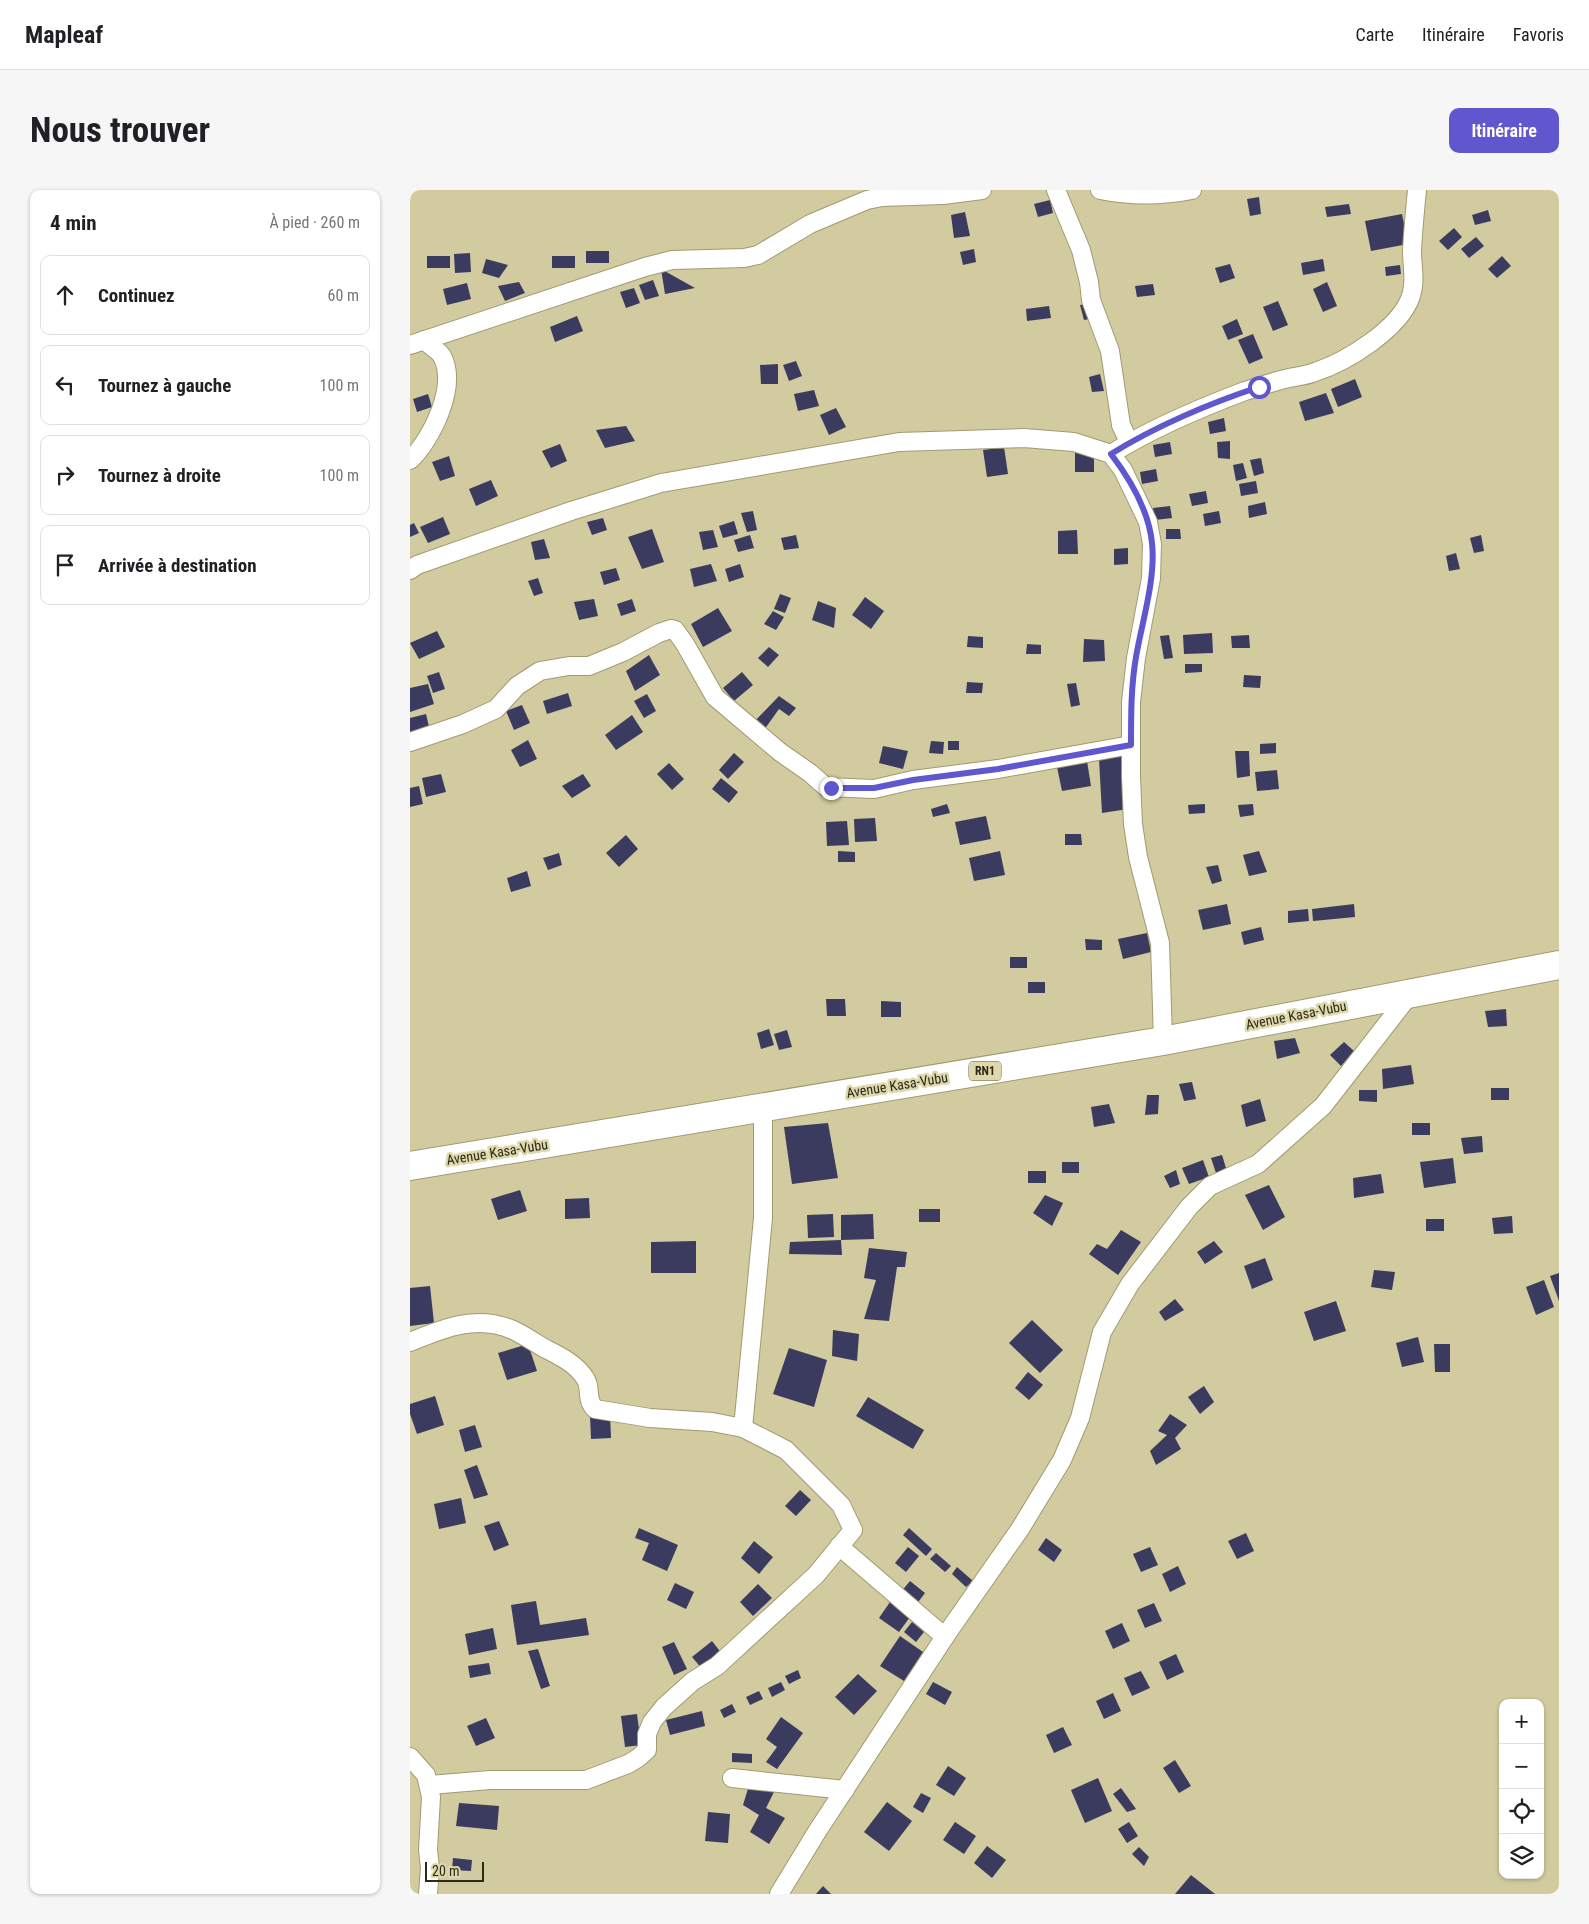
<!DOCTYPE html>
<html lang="fr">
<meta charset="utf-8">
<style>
body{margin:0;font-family:"Roboto Condensed",sans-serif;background:#f6f6f6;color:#202124}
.controls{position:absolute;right:15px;bottom:15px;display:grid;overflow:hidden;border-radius:10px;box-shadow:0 1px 4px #0004}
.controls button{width:45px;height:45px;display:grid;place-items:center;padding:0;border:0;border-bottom:1px solid #e0e0e0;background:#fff;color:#202124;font:25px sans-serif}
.scale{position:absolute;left:15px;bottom:12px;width:59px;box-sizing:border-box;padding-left:5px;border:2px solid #2c2a19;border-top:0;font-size:14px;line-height:18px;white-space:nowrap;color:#2c2a19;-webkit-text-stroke:4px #ded8ac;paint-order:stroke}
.stop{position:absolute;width:15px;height:15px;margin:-11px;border:4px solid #6057cf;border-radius:50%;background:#fff}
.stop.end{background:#6057cf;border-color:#fff;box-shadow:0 1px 5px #0008}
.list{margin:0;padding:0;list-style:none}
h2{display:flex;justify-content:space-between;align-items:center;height:65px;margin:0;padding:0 20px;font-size:21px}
h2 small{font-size:16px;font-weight:400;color:#757577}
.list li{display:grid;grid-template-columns:32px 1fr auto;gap:15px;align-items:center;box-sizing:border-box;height:80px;margin:0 10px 10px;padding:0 10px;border:1px solid #e0e0e0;border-radius:10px}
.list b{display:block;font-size:19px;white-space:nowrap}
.list em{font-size:16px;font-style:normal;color:#757577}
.icon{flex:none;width:28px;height:28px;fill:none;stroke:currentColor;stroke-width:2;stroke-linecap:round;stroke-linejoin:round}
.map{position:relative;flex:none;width:1149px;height:1704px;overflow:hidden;border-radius:10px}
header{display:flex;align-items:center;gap:30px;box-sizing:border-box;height:70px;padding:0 25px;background:#fff;border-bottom:1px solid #e0e0e0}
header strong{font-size:24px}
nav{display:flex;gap:28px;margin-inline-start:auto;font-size:18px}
.intro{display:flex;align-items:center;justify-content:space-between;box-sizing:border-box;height:120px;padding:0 30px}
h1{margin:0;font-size:35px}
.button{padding:12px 22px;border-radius:10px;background:#6057cf;color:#fff;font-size:18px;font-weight:700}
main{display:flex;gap:30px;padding:0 30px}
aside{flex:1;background:#fff;border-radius:10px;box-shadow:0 1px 4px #0004}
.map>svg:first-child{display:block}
</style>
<header>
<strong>Mapleaf</strong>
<nav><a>Carte</a><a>Itinéraire</a><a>Favoris</a></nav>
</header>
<div class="intro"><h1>Nous trouver</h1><a class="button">Itinéraire</a></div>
<main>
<aside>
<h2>4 min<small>À pied · 260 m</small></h2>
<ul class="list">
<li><svg class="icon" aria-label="ahead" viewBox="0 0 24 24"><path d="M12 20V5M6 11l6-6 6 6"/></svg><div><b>Continuez</b></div><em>60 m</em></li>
<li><svg class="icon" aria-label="left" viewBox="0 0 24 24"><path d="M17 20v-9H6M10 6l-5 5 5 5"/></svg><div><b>Tournez à gauche</b></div><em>100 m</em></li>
<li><svg class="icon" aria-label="right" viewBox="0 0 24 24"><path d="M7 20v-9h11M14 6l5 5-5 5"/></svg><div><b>Tournez à droite</b></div><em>100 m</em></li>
<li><svg class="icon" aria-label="arrive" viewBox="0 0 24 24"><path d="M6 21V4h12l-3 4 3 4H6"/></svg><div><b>Arrivée à destination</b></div></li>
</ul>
</aside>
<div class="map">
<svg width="1149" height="1704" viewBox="0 0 1149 1704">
<rect width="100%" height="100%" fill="#d1cb9f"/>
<!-- building -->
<g fill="#3a3b5e">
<path d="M849,7L851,24L840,26L837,9Z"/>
<path d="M640,10L643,23L628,27L624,14Z"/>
<path d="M939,14L941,24L917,27L915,17Z"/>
<path d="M1078,20L1081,31L1065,35L1062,25Z"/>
<path d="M555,22L560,46L544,48L541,25Z"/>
<path d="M992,24L998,54L961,61L955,31Z"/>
<path d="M1044,38L1052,47L1038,60L1029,51Z"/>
<path d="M1066,47L1074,56L1059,68L1051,59Z"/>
<path d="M564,59L566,72L553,75L550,62Z"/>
<rect x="176" y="61" width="23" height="12"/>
<path d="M60,63L61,82L45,83L44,64Z"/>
<rect x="17" y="66" width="23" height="12"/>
<rect x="142" y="66" width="23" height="12"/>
<path d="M1092,66L1101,76L1087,88L1078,79Z"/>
<path d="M76,69L98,75L89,88L72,83Z"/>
<path d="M913,69L915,81L893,85L891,73Z"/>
<path d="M820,74L825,88L810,93L805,78Z"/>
<path d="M990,75L991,84L976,86L975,77Z"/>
<path d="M251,79L285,98L255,104Z"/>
<path d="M243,90L249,106L235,110L229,95Z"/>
<path d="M109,92L115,103L95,111L88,96Z"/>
<path d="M917,92L927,116L913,122L903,99Z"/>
<path d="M57,93L61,109L37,115L33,99Z"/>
<path d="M743,94L745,105L727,107L725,96Z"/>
<path d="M224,98L230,113L216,118L210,102Z"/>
<path d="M868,111L878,135L863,141L853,117Z"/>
<path d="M681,113L685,128L674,130L670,115Z"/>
<path d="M639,116L641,128L617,131L616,119Z"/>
<path d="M167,126L173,141L145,152L140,137Z"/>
<path d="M827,129L833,144L818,150L812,136Z"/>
<path d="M843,144L853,168L839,174L828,150Z"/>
<path d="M386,171L392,186L379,191L373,175Z"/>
<path d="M368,174V194H351L350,175Z"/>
<path d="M690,184L694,201L682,202L679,187Z"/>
<path d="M945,189L952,207L928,217L921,199Z"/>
<path d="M404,200L409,216L388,221L384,204Z"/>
<path d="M916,203L924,223L895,231L889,212Z"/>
<path d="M18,204L22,217L7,222L3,209Z"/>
<path d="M426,218L436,237L419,245L410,225Z"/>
<path d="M814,228L816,241L800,244L798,232Z"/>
<path d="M216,236L225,251L195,258L186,240Z"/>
<path d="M820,251V269L808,268L807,252Z"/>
<path d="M760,252L762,264L745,267L743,255Z"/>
<path d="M150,254L157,271L141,278L132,261Z"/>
<path d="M594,257L598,284L577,287L573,260Z"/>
<rect x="665" y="262" width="19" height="20"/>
<path d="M39,266L45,286L30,291L22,272Z"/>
<path d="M851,268L854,283L844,286L840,270Z"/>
<path d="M833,273L837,288L826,291L823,275Z"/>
<path d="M746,279L748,291L732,294L730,282Z"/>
<path d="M81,290L88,306L66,316L59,299Z"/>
<path d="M846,291L848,303L831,306L829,294Z"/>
<path d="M796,301L798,313L782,316L779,304Z"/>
<path d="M855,312L857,324L839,328L838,316Z"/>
<path d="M760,316L762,328L745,330L743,318Z"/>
<path d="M343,321L347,340L337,342L331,323Z"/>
<path d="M809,321L811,333L795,336L793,324Z"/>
<path d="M33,327L40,344L18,353L10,337Z"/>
<path d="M193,328L197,340L182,345L177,332Z"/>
<path d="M324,331L328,344L313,348L309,336Z"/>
<path d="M4,333L9,343L0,347V335Z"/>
<path d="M242,339L254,372L232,379L218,347Z"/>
<path d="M756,339H770L771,349H756Z"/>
<path d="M303,340L308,357L293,360L289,342Z"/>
<path d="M667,340L668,364H648V341Z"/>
<path d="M340,345L344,358L328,362L324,350Z"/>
<path d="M386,345L389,358L374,360L371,348Z"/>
<path d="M1071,345L1074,361L1064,363L1060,348Z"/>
<path d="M134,349L140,368L125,370L121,352Z"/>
<path d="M718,358V374L704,375V359Z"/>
<path d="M1046,363L1050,379L1039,381L1036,366Z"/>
<path d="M301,374L307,391L284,397L280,379Z"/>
<path d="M330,374L334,387L319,392L315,379Z"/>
<path d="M206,378L210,390L194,395L190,382Z"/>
<path d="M128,388L133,403L124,406L118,391Z"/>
<path d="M370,404L381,408L375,423L364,419Z"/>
<path d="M455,407L474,421L461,439L442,425Z"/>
<path d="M184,409L188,426L169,430L164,412Z"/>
<path d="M222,409L226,421L211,426L207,414Z"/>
<path d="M408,411L426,418L424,438L402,430Z"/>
<path d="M308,418L322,441L293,457L281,434Z"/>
<path d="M363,421L374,427L366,440L354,434Z"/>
<path d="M27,441L35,457L9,469L0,453Z"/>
<path d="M802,443L803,463L774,464L773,445Z"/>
<path d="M759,445L763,468L754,469L750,446Z"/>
<path d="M839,445L840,458H822L821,446Z"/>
<path d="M558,446L573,447V458L557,457Z"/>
<path d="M674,449L694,450L695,471L673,472Z"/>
<path d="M617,454L631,455V464H616Z"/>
<path d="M359,457L369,465L358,477L348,468Z"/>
<path d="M239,465L250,485L225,501L216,481Z"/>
<path d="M775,474H792V482L775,483Z"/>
<path d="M29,482L35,499L23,503L17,486Z"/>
<path d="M332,482L343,495L324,511L313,498Z"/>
<path d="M834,485L851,486L850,498L833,497Z"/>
<path d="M557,492L573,493L572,503H556Z"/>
<path d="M666,493L670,515L661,517L657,494Z"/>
<path d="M18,494L24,514L0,522V498Z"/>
<path d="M158,503L162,516L137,524L133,511Z"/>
<path d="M237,504L246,521L234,528L224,511Z"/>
<path d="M369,506L386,518L379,526L369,519L354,540L344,532Z"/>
<path d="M112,515L120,533L104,540L96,521Z"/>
<path d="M16,524L20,541L0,547V528Z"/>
<path d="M222,525L233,542L206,560L195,545Z"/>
<path d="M118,550L127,569L110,577L101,560Z"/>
<path d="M521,551L534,552L533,564L519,563Z"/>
<rect x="538" y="551" width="11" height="9"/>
<path d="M866,553V563L850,564V554Z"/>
<path d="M473,556L498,561L493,579L469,573Z"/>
<path d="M717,561L718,619L692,623L689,569Z"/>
<path d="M825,561H839L840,586L827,588Z"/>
<path d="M324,563L334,572L318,589L309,580Z"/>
<path d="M677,571L681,596L652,601L647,577Z"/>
<path d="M259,573L274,589L262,600L247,584Z"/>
<path d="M867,580L869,599L847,601L845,582Z"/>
<path d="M31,584L36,602L16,607L12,588Z"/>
<path d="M173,584L181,596L162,608L152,596Z"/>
<path d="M311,588L328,602L319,613L302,599Z"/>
<path d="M9,596L13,614L0,617V598Z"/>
<path d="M537,614L540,623L523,627L521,619Z"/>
<path d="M795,614V623L779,624L778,615Z"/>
<path d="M843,614L844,625L830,627L828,615Z"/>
<path d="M576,626L581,649L550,655L545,632Z"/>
<path d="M465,628L467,651L445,652L444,629Z"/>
<path d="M437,631L439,655L417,656L416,632Z"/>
<path d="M655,644H671L672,655H655Z"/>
<path d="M216,645L228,659L209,677L196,663Z"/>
<path d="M428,661L445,662V672H428Z"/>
<path d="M590,661L595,685L564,691L559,668Z"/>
<path d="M849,661L857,682L839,686L833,665Z"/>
<path d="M149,663L152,675L138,680L133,668Z"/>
<path d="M808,675L812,691L802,694L796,677Z"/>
<path d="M117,681L121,696L101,702L97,688Z"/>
<path d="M817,714L821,734L793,740L788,720Z"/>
<path d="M944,714L945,727L903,731L902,719Z"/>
<path d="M898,719L899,731L878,733V721Z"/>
<path d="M851,737L854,750L834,755L831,742Z"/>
<path d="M737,743L741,762L713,769L708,749Z"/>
<path d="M675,749L692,750V760H676Z"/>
<rect x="600" y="767" width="17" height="11"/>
<rect x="618" y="792" width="17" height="11"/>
<path d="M416,809H435L436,826H417Z"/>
<path d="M471,811L491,812V827H471Z"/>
<path d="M1096,819L1097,836L1078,837L1075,821Z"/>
<path d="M359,839L364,855L351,859L347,843Z"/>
<path d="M377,840L382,857L369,860L364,844Z"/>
<path d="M885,848L890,863L867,869L864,851Z"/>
<path d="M934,852L944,861L931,876L920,865Z"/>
<path d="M1001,875L1004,894L973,899L972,879Z"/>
<path d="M782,892L786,909L774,911L769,894Z"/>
<rect x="1081" y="898" width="18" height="12"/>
<path d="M949,900H967V912L949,911Z"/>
<path d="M737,905H749L748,924L735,925Z"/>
<path d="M850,909L856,931L836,937L831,915Z"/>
<path d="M699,914L705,933L684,937L681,917Z"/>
<path d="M418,933L428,988L382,994L374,937Z"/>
<rect x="1002" y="933" width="18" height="12"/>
<path d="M1072,946L1073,962L1054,964L1051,948Z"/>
<path d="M812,965L816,978L806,983L801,968Z"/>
<path d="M1043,968L1046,993L1014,998L1010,972Z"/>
<path d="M793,970L799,987L779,994L772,978Z"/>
<rect x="652" y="972" width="17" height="11"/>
<path d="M766,980L770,994L760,998L754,986Z"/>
<rect x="618" y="981" width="18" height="12"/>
<path d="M971,984L974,1003L944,1008L943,988Z"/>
<path d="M859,995L875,1027L853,1040L835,1005Z"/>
<path d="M110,1000L117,1021L88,1030L81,1009Z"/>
<path d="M635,1005L653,1013L642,1036L623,1023Z"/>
<path d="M179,1008L180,1028L155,1029V1009Z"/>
<rect x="509" y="1019" width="21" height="13"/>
<path d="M423,1024L424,1047L398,1048L397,1025Z"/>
<path d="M463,1024L464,1049L431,1050V1025Z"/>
<path d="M1102,1026L1103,1043L1084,1044L1082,1028Z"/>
<rect x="1016" y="1029" width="18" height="12"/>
<path d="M711,1040L731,1052L708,1085L679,1064L687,1054L697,1059Z"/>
<path d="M431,1050L432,1065L379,1064L380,1052Z"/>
<path d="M286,1051V1083H241V1052Z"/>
<path d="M804,1051L813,1062L795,1074L787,1062Z"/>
<path d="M459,1058L497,1062L495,1077H487L479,1131L454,1129L466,1090L454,1088Z"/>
<path d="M855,1068L863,1090L842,1099L834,1076Z"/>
<path d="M964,1080L985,1082L982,1100L961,1097Z"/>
<path d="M1149,1083V1111L1140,1086Z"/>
<path d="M1134,1090L1144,1117L1126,1125L1116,1097Z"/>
<path d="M20,1096L24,1133L0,1136V1098Z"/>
<path d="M765,1109L774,1120L755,1131L749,1122Z"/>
<path d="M926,1111L936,1141L904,1151L894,1122Z"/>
<path d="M622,1130L653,1160L630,1183L599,1153Z"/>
<path d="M423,1140L449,1144L447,1171L422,1166Z"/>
<path d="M1008,1147L1014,1172L992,1177L986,1153Z"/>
<path d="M118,1154L127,1181L97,1190L88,1163Z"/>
<path d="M1024,1154H1040V1182H1025Z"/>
<path d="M379,1158L417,1170L404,1217L363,1204Z"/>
<path d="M618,1182L633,1195L619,1210L605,1198Z"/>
<path d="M794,1196L804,1212L790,1224L778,1207Z"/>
<path d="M25,1206L34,1235L7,1244L0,1224V1214Z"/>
<path d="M458,1207L514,1240L503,1259L446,1226Z"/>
<path d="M760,1224L777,1235L765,1248L771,1259L746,1275L740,1261L757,1245L748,1241Z"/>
<path d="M200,1225L201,1248L181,1249L180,1226Z"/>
<path d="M65,1235L72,1257L55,1262L49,1240Z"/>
<path d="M67,1275L78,1305L64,1309L54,1280Z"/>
<path d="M390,1300L401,1310L386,1326L375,1316Z"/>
<path d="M51,1308L56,1333L29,1339L24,1314Z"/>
<path d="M89,1331L99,1355L84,1361L74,1336Z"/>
<path d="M229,1338L268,1355L257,1381L232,1370L239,1353L225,1348Z"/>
<path d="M499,1338L522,1359L516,1366L493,1345Z"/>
<path d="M836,1343L844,1361L827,1369L818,1351Z"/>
<path d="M636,1348L652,1360L644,1372L628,1360Z"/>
<path d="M344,1351L363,1367L349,1384L331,1368Z"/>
<path d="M498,1357L509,1366L496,1382L485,1373Z"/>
<path d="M740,1357L748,1375L731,1382L723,1364Z"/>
<path d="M526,1363L541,1376L535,1382L520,1369Z"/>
<path d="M768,1376L776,1394L760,1402L752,1384Z"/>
<path d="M547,1377L563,1391L556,1397L542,1384Z"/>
<path d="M500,1391L515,1403L506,1415L490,1403Z"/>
<path d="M265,1393L284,1402L276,1419L257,1410Z"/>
<path d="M348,1394L362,1408L343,1426L330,1412Z"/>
<path d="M126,1411L130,1435L176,1428L179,1445L107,1455L101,1415Z"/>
<path d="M480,1412L500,1427L489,1442L469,1428Z"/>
<path d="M744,1413L752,1431L735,1438L727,1420Z"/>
<path d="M502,1432L514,1442L506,1452L494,1442Z"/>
<path d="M712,1433L720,1451L703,1459L695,1441Z"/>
<path d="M83,1438L87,1459L59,1465L55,1444Z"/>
<path d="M490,1446L513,1462L494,1491L470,1476Z"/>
<path d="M302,1451L312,1464L293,1480L282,1467Z"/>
<path d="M264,1452L277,1479L264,1485L252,1457Z"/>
<path d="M128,1459L140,1496L131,1499L118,1461Z"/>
<path d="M766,1464L774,1482L757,1490L749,1472Z"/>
<path d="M79,1473L81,1484L60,1488L58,1476Z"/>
<path d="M388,1480L391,1488L379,1494L375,1486Z"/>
<path d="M731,1481L740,1498L722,1506L714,1488Z"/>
<path d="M448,1484L467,1501L444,1525L425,1507Z"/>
<path d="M371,1492L375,1500L362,1507L358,1498Z"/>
<path d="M523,1492L542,1502L535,1515L516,1504Z"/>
<path d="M349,1501L353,1509L340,1515L336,1507Z"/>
<path d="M703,1503L711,1521L694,1529L686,1511Z"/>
<path d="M322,1514L326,1522L314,1528L310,1520Z"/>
<path d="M292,1521L295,1536L260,1545L256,1530Z"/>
<path d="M227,1524L231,1555L215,1557L211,1526Z"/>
<path d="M371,1527L393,1543L367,1579L356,1572L367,1557L356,1549Z"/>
<path d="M76,1528L85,1548L66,1556L57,1536Z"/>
<path d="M653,1537L662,1555L644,1563L636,1545Z"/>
<path d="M322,1563L342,1564V1573L322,1572Z"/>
<path d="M765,1570L781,1596L769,1603L753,1578Z"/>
<path d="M538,1576L556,1588L544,1606L526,1595Z"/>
<path d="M688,1588L702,1621L675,1633L661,1600Z"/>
<path d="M340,1592L366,1598L356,1618L375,1628L359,1654L340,1642L349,1625L333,1615Z"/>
<path d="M711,1598L726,1619L717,1622L703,1604Z"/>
<path d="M511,1603L521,1608L513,1623L503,1617Z"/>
<path d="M477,1612L502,1631L479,1661L454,1642Z"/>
<path d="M49,1613L89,1616L87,1640L46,1636Z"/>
<path d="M298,1622L320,1624L318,1653L295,1651Z"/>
<path d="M545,1632L566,1646L554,1664L533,1650Z"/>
<path d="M719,1632L728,1646L717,1653L708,1639Z"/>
<path d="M577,1656L596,1670L582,1688L564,1673Z"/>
<path d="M729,1657L739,1667L734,1676L722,1664Z"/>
<path d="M43,1668L62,1670L61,1681L42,1680Z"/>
<path d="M781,1685L805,1704H765Z"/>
<path d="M413,1696L421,1704H406Z"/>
</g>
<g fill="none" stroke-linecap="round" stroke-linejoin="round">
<defs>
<g id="street">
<path d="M646,0L671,60L679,92L681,110L700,161L711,235L719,252"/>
<path d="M690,0C720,6 752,6 782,0"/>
<path d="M0,155L235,77L262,70L334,68L348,65L400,34L457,10L472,7L533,5L572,0"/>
<path d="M701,264C742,238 790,218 835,201C848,197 862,192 875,189C885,186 896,186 905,182C936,172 990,139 1001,106C1006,91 1002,76 1002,61C1003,40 1005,20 1007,0"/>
<path d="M0,270C22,249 48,196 32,166C28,160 19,155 14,150"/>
<path d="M0,380L7,375L161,321L251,293L489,252L614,248L664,252L701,264L713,280L738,332L742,354L741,388L726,468L721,512V587L723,634L728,667L750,753L753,851"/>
<path d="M0,552L53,534L86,519L107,496L130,481L159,476H179L213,462L249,443L261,439L265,440L275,454L305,507L370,562L400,583L416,597L464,599L503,590L588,579L721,555"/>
<path d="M0,1152C34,1138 67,1124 103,1140C114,1145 125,1153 136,1159C150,1166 166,1174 175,1188C182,1198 175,1209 185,1219L240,1228L302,1232L333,1238L376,1260L431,1315L443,1340L406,1385L307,1476L283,1491L254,1517L242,1532L237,1544V1560L228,1568L218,1574L176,1590H80L20,1595"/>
<path d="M333,1238L353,1028V917"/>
<path d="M429,1356L535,1447"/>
<path d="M0,1567L16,1585L21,1607L18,1660L20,1678L18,1704"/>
<path d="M322,1588L435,1600"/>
<path d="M369,1704L408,1640L538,1442L610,1339L652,1270L670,1228L692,1142L720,1094L779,1017L800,996L848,974L913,916L1001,803"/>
</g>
<path id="highway" d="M0,976L753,851L1149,775"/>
</defs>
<!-- street casing -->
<use href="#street" stroke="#a19b71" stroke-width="20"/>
<!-- highway casing -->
<use href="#highway" stroke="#a19b71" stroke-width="30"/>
<!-- street -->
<use href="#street" stroke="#fff" stroke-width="18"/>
<!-- highway -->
<use href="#highway" stroke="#fff" stroke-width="28"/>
</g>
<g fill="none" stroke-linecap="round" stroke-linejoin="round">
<!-- route -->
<path stroke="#6057cf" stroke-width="6" d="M421,598H464L503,590L588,579L721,555C721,525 721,496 726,467C732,432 746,388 742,353C739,322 720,289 701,264C744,237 800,213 849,197"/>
</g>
<g text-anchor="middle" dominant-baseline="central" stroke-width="5" stroke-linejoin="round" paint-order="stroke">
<!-- shield labels -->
<rect fill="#ded8ac" stroke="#615e45" stroke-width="1" x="559" y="871.5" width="32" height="19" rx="4"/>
<g font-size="12" font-weight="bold" fill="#2c2a19">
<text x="575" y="881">RN1</text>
</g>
<!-- street labels -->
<g font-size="14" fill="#2c2a19" stroke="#ded8ac">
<text transform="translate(886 825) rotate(-11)">Avenue Kasa-Vubu</text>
<text transform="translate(487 895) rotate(-9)">Avenue Kasa-Vubu</text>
<text transform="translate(87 962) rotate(-9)">Avenue Kasa-Vubu</text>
</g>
</g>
</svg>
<div class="controls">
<button>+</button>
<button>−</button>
<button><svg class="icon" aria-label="locate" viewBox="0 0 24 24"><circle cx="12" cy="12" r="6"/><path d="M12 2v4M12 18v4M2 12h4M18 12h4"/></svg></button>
<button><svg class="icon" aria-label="layers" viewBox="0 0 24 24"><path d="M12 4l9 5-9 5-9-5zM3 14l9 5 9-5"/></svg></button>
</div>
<div class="scale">20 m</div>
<div class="stop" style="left:849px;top:197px"></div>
<div class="stop end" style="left:421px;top:598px"></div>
</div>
</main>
